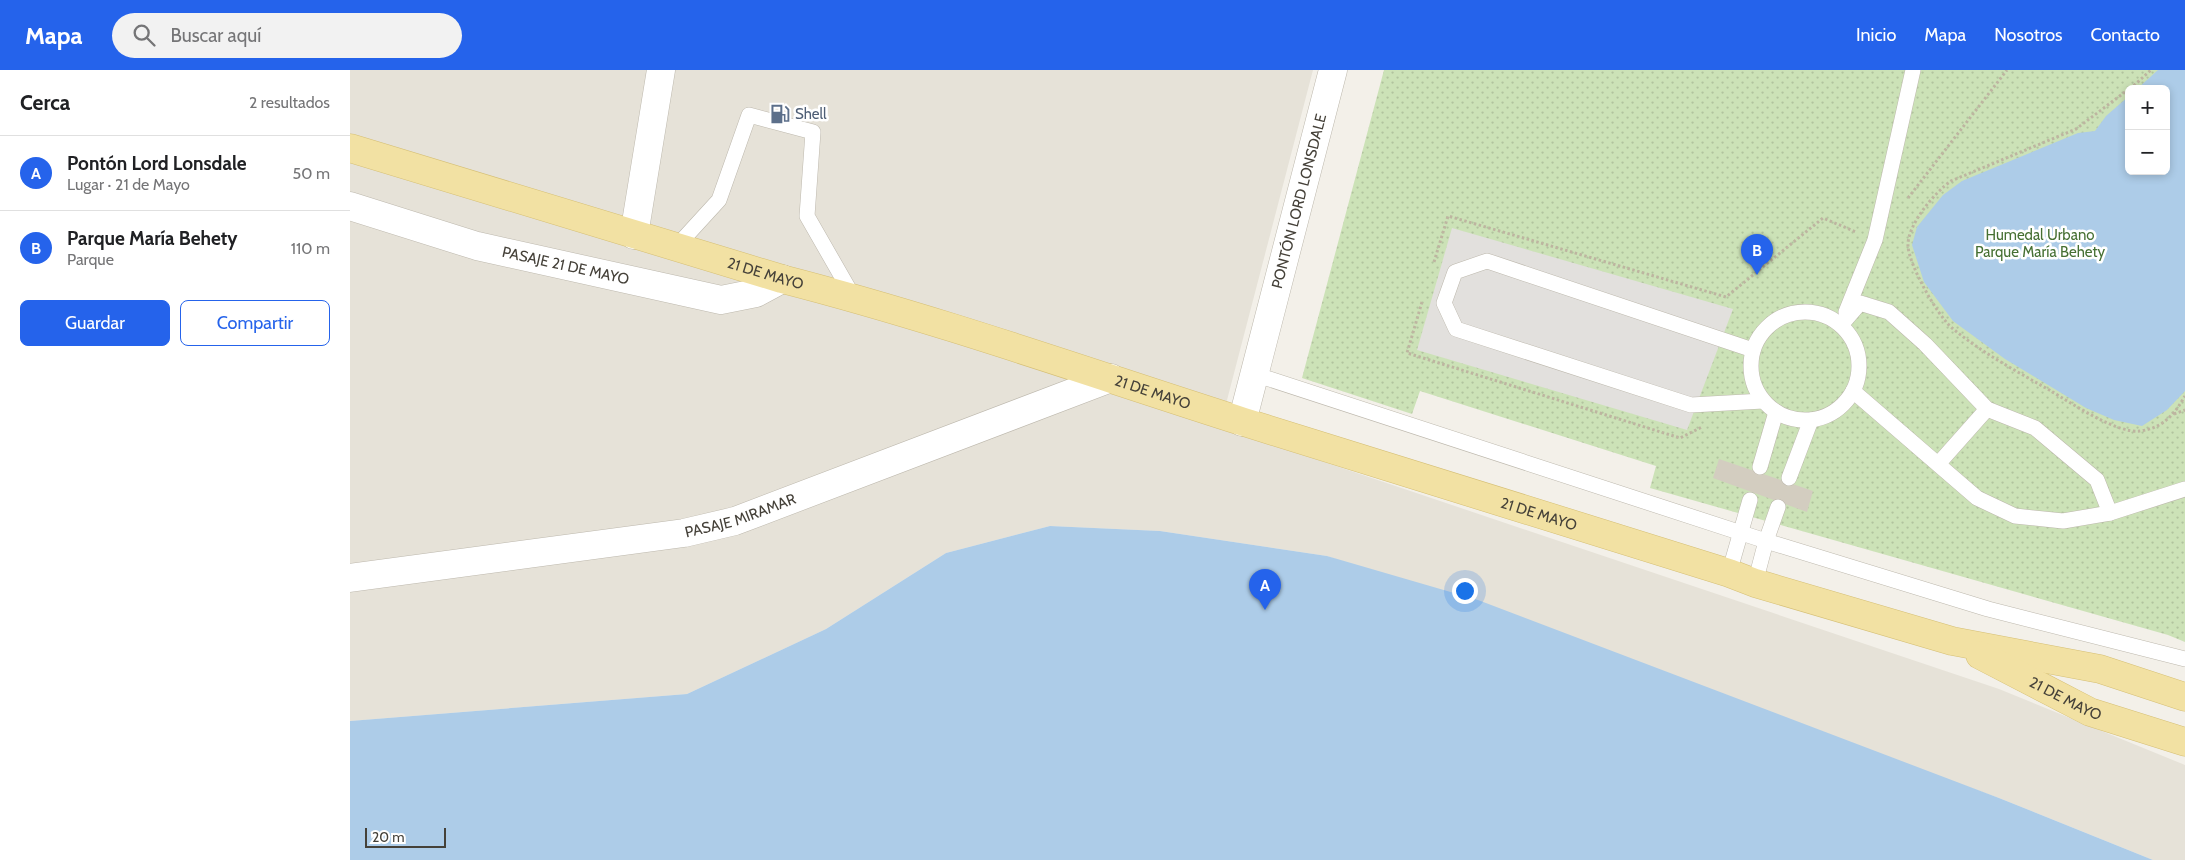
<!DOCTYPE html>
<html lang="es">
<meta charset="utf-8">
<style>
body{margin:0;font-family:Cabin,sans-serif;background:#f2f2f2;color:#202124}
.controls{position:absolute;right:15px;top:15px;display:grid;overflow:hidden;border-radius:8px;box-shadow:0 2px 8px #0003}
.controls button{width:45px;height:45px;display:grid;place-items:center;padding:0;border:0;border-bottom:1px solid #e0e0e0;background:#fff;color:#202124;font:25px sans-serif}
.scale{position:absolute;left:15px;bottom:12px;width:81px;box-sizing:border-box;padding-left:5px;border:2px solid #454139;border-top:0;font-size:14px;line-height:18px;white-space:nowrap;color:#454139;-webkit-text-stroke:4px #fff;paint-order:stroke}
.you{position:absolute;left:1114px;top:520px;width:18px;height:18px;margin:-12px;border:4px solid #fff;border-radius:50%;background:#1a73e8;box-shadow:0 0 0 8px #1a73e833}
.badge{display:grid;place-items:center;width:32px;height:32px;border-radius:50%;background:#2563eb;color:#fff;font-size:16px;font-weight:700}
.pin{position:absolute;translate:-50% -41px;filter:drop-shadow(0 1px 2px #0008)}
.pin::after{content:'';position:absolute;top:26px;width:18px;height:15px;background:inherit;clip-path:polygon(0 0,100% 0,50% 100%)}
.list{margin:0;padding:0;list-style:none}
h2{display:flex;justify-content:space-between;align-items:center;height:65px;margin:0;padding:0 20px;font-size:21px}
h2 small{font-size:16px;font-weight:400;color:#757577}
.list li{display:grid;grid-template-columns:32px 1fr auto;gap:15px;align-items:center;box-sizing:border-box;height:75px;padding:0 20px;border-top:1px solid #e0e0e0}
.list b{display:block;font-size:19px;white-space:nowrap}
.list p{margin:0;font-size:16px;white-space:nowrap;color:#757577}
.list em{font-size:16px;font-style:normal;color:#757577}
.actions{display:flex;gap:10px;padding:15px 20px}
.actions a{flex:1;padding:11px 0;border:1px solid #2563eb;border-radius:8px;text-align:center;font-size:18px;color:#2563eb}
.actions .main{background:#2563eb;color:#fff}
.icon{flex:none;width:28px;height:28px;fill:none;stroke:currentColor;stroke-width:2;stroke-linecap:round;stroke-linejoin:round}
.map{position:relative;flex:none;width:1835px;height:790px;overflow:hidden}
header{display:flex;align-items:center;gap:30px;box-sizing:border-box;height:70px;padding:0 25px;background:#2563eb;color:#fff}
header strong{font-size:24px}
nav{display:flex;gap:28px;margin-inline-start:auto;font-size:18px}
.search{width:350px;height:45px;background:#f2f2f2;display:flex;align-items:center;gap:12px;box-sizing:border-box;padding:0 18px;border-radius:28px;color:#757577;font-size:19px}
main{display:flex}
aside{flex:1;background:#fff}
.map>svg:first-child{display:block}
</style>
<header>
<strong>Mapa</strong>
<div class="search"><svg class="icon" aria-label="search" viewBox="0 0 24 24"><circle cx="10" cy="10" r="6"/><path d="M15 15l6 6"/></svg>Buscar aquí</div>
<nav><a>Inicio</a><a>Mapa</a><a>Nosotros</a><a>Contacto</a></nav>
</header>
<main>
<aside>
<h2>Cerca<small>2 resultados</small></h2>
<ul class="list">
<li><span class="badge">A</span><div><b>Pontón Lord Lonsdale</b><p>Lugar · 21 de Mayo</p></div><em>50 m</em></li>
<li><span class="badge">B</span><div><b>Parque María Behety</b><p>Parque</p></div><em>110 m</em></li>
</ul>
<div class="actions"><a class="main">Guardar</a><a>Compartir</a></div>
</aside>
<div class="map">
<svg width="1835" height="790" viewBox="0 0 1835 790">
<defs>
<pattern id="grass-dots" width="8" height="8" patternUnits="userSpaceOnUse" patternTransform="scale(1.25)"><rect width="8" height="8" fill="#cce2b7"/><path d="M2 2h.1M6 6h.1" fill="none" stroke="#b1c39e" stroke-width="1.8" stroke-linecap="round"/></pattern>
</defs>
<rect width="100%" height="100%" fill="#f3f0e9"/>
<!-- residential -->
<path fill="#e6e2d8" d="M0,0H963L870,357L1649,619L1835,695V790H1803L1649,728L977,486L810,461L700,456L596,483L476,559L337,624L0,651Z"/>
<!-- grass -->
<path fill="url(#grass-dots)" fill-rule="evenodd" d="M1034,0H1835V572L1818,565L1300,418L1306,396L1070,321L1062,344L952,308ZM1779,19H1816V101H1779Z"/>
<!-- parking -->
<path fill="#e2e0dd" d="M1102,158L1383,239L1337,360L1067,280Z"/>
<!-- water -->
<g fill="#adcce8">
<path d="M1808,0H1835V321L1817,340L1792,356L1764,350L1736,338L1655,289L1603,251L1574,212L1562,175L1567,157L1593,125L1612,111L1728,63L1745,61L1756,46L1779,26V101H1816V19H1787Z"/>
<path d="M700,456L810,461L977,486L1128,530L1649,728L1803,790H0V651L337,624L476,559L596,483Z"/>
</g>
<!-- building -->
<path fill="#d3cdc0" d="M1369,389L1463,421L1457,442L1363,408Z"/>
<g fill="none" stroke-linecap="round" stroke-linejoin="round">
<defs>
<g id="lane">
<path d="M326,177L369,130L399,45L463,62L457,146L504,228"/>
<circle cx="1455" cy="296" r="54"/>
<path d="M1496,242L1525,170L1563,0"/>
<path d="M1491,255L1510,233L1539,242L1575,274L1637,339L1685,358L1747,410L1760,443"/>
<path d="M1403,280L1137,191L1105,202L1094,233L1106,259L1341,335L1413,331"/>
<path d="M904,304L1416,471L1638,539L1835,589"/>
<path d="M1503,321L1627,428L1665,446L1713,451L1760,443L1835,419"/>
<path d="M1589,393L1637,339"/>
<path d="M1410,397L1426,342"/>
<path d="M1439,408L1461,350"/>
<path d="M1379,503L1400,430"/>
<path d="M1405,513L1416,471L1428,437"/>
</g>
<g id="street">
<path id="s1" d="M0,136L127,176L371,230L406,223L432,209"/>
<path d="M284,165L311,0"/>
<path id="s2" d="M892,352L983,0"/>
<path id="s3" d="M0,508L334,463L385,451L761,308"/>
</g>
<g id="primary">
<path id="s4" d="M0,78L432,209C588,249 740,303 894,352C1055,403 1217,453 1379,503L1405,513L1602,571L1750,599L1835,627"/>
<path id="s5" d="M1630,585L1740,642L1835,672"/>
</g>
</defs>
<!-- lane casing -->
<use href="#lane" stroke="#bdb8ad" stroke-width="16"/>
<!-- street casing -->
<use href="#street" stroke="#bdb8ad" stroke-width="29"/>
<!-- primary casing -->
<use href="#primary" stroke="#d5bf75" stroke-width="29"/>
<!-- path -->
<g stroke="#bdb5a0" stroke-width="3" stroke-dasharray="2.5 2.5" stroke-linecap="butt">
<path d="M1779,19L1726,59L1601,111C1585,122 1557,155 1558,176C1559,195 1587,245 1602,258C1632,283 1668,302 1701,321C1721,333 1767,364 1790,361C1813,358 1824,345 1835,326"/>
<path d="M1780,19L1801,0"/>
<path d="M1558,128L1657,0"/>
<path d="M1084,192L1098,146L1376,227L1473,148L1506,162"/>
<path d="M1072,232L1057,283L1330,368L1352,357"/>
<path d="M1824,344L1835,340"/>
</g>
<!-- lane -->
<use href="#lane" stroke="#fff" stroke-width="15"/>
<!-- street -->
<use href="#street" stroke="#fff" stroke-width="28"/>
<!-- primary -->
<use href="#primary" stroke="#f2e1a3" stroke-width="28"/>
</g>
<!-- icons -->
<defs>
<symbol id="fuel-bare" viewBox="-9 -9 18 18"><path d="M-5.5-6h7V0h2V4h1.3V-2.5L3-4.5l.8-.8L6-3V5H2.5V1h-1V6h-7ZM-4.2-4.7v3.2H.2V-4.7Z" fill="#5c6f8a" stroke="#fff" stroke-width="2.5" paint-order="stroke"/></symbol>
</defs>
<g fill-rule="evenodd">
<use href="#fuel-bare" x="416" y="30" width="28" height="28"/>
</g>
<g text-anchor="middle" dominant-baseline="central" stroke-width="5" stroke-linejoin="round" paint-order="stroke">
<!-- service labels -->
<g font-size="15" fill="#4e5e75" stroke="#fff" text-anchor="start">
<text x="445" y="44">Shell</text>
</g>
<!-- street labels -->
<g font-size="15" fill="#454139" stroke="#fff">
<text stroke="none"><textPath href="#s2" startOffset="228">PONTÓN LORD LONSDALE</textPath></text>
<text stroke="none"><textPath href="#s1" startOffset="224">PASAJE 21 DE MAYO</textPath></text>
<text stroke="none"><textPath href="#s4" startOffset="434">21 DE MAYO</textPath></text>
<text stroke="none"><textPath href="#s4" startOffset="839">21 DE MAYO</textPath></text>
<text stroke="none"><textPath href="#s4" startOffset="1244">21 DE MAYO</textPath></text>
<text stroke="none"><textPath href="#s3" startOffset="396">PASAJE MIRAMAR</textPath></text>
<text stroke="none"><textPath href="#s5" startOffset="96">21 DE MAYO</textPath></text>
</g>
<!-- park labels -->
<g font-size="15" fill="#467033" stroke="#fff">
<text x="1690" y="165">Humedal Urbano<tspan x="1690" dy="17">Parque María Behety</tspan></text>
</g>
</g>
</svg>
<div class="controls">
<button>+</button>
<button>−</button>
</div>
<div class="scale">20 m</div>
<div class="you"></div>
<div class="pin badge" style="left:915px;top:540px">A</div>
<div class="pin badge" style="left:1407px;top:205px">B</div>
</div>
</main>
